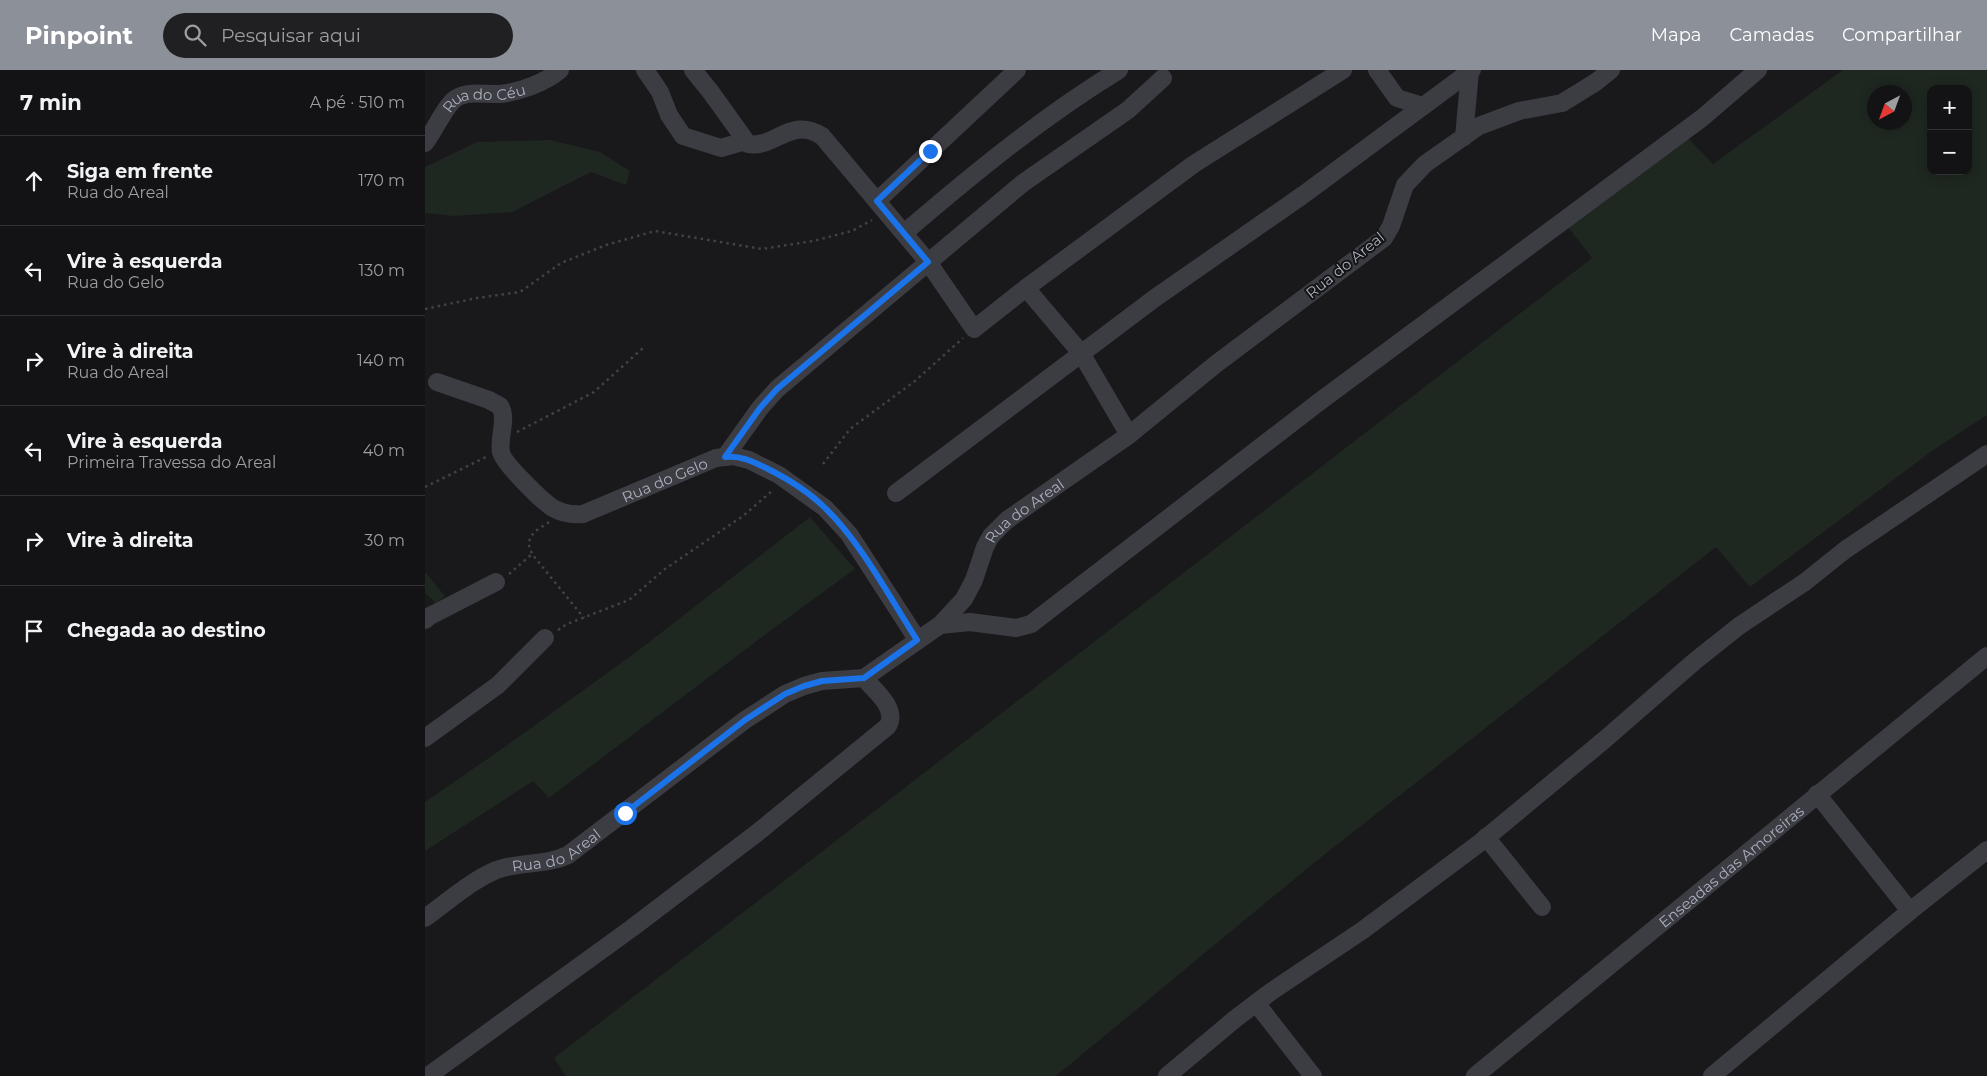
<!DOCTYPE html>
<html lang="pt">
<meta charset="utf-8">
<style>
body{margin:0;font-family:Montserrat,sans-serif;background:#202022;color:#f1f3f6}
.controls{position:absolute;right:15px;top:15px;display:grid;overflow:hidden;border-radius:10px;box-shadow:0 2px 12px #0003}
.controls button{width:45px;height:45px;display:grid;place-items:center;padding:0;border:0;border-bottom:1px solid #323234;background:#131315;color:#f1f3f6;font:25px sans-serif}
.compass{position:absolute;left:1442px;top:15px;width:45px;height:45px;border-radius:50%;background:#131315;box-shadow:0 2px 12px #0003;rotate:221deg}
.stop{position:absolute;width:15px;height:15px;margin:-11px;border:4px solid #1a73e8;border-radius:50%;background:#fff}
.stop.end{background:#1a73e8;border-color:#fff;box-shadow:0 1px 5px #0008}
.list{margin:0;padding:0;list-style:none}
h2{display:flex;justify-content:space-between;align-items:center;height:65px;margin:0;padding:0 20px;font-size:21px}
h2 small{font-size:16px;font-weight:400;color:#9d9ea0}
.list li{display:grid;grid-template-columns:32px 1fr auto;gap:15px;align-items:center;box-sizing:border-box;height:90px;padding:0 20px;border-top:1px solid #323234}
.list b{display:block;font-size:19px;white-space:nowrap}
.list p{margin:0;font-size:16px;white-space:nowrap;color:#9d9ea0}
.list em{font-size:16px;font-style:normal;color:#9d9ea0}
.icon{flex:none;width:28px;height:28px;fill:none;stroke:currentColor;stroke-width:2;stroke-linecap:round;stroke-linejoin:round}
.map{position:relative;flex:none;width:1562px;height:1006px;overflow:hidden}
header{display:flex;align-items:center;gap:30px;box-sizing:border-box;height:70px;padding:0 25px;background:#8c9099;color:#fff}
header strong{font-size:24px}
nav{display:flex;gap:28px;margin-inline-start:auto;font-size:18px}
.search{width:350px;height:45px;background:#202022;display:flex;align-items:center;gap:12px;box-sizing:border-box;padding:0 18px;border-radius:28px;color:#9d9ea0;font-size:19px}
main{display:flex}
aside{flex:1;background:#131315}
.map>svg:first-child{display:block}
</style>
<header>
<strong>Pinpoint</strong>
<div class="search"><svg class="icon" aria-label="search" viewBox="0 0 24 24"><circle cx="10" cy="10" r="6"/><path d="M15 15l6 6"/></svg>Pesquisar aqui</div>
<nav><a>Mapa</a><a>Camadas</a><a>Compartilhar</a></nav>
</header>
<main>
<aside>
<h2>7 min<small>A pé · 510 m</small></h2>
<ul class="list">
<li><svg class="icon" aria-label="ahead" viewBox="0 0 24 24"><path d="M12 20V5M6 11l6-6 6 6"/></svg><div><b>Siga em frente</b><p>Rua do Areal</p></div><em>170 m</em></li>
<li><svg class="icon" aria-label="left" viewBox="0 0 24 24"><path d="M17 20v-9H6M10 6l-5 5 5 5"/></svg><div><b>Vire à esquerda</b><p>Rua do Gelo</p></div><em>130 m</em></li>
<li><svg class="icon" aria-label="right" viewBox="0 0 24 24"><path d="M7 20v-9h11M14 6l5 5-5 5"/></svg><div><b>Vire à direita</b><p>Rua do Areal</p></div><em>140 m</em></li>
<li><svg class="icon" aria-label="left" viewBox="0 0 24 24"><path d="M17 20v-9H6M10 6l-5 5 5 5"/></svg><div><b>Vire à esquerda</b><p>Primeira Travessa do Areal</p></div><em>40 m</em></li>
<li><svg class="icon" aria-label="right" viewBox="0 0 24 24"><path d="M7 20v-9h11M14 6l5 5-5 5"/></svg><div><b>Vire à direita</b></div><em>30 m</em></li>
<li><svg class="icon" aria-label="arrive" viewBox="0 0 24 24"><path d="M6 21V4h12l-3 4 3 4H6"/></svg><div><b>Chegada ao destino</b></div></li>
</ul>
</aside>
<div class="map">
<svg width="1562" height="1006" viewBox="0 0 1562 1006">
<rect width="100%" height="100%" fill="#19191c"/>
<!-- green -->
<g fill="#1e2720" fill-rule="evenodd">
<path d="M1418,0H1562V345L1507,381L1325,517L1291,477L890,792L631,1006H141L129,988L1167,188L1143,157L1262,67L1288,94ZM1506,19H1543V101H1506ZM1450,22H1480V52H1450Z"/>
<path d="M125,70L175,82L205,101L201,115L166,102L87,142L29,146L0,143V97L52,72Z"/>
<path d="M385,447L430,499L349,558L124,728L108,711L0,781V732L81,676L210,583Z"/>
<path d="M0,502L20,526L11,533L0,523Z"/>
</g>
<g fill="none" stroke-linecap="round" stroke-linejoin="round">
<!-- path -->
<g stroke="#3f4248" stroke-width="2.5" stroke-dasharray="2.5 4" stroke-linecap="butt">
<path d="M0,239L52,228L95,222L136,193L181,175L230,161L337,179L388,171L427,161L447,150"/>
<path d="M92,362L169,322L218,278"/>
<path d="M398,394L425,359L490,311L538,268"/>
<path d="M0,417L61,387"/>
<path d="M124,452L109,462L103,473L107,484L159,548"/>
<path d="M84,504L107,484"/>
<path d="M133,560L142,554L204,530L240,499L318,446L348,420"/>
</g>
<!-- minor -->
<g stroke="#3c3c43" stroke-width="18">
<path d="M220,0L235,22L244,45L258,66L296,78L320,71"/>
<path d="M268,0L285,21L323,74C350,79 365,46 397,66L503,192L549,259L601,218L656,283L704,365"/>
<path d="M952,0L972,28L998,36"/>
<path d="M1039,67L1045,1"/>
<path id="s1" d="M0,73C8,63 21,35 30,29C41,20 61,25 75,24C94,22 120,13 135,0"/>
<path d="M452,131L592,0"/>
<path d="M479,163C548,104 617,47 694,0"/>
<path d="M601,218L769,94L918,0"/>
<path id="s2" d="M12,312L64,330L75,336C83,349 73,368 76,382C78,393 118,432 128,438C138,444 147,445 158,444L291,388L308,386L324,390L354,405L400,438L424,464L492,569"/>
<path d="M300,387L335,338L352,319L598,113L703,40L738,8"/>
<path d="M471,423L730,228L878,125L1047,0"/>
<path d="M0,550L5,546L71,512"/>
<path d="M515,555L545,552L591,558L606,554L894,332L1277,48L1333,0"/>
<path d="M0,668L73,615L120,568"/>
<path d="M1392,724L1485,841"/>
<path d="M1061,767L1117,837"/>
<path id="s3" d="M0,848C21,833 54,804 78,798C100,792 122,795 143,785L320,650L360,624L379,616L397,611L439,608L515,555L539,529L549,510L560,477L566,466L582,450L704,365L791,294L959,168L966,156L980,115L1000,94L1054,56L1094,41L1137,33L1171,12L1186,0"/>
<path d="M831,933L888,1006"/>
<path d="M3,1006L207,858L332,763L463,656C473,638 449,620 439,608"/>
<path d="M742,1006L810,949L847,921L938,860L1056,772L1178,671L1270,591L1314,556L1380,512L1420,480L1457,455L1562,384"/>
<path id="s4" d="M1050,1006L1562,586"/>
<path d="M1287,1006L1485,841L1562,780"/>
</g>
</g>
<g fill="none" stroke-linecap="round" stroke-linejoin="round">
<!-- route -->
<path stroke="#1a73e8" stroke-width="6" d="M200,743L320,650L360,624L379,616L397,611L439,608L492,570C465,528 435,471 400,438C384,422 363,409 343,399C329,392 316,385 300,387L335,338L352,319L503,192L452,131L505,81"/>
</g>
<g text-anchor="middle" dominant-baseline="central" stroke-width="4" stroke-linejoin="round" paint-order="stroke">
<!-- street labels -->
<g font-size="15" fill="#aaafbc" stroke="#141417">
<text stroke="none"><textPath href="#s1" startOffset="82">Rua do Céu</textPath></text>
<text transform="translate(920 195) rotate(-39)">Rua do Areal</text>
<text stroke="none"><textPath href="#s2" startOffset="311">Rua do Gelo</textPath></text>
<text stroke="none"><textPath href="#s3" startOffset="750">Rua do Areal</textPath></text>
<text stroke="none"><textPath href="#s3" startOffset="150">Rua do Areal</textPath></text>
<text stroke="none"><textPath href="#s4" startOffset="331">Enseadas das Amoreiras</textPath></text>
</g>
</g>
</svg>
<div class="controls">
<button>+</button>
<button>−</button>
</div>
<svg class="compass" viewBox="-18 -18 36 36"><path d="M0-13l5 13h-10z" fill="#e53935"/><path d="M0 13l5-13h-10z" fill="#9d9ea0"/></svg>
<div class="stop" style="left:200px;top:743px"></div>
<div class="stop end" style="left:505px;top:81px"></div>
</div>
</main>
